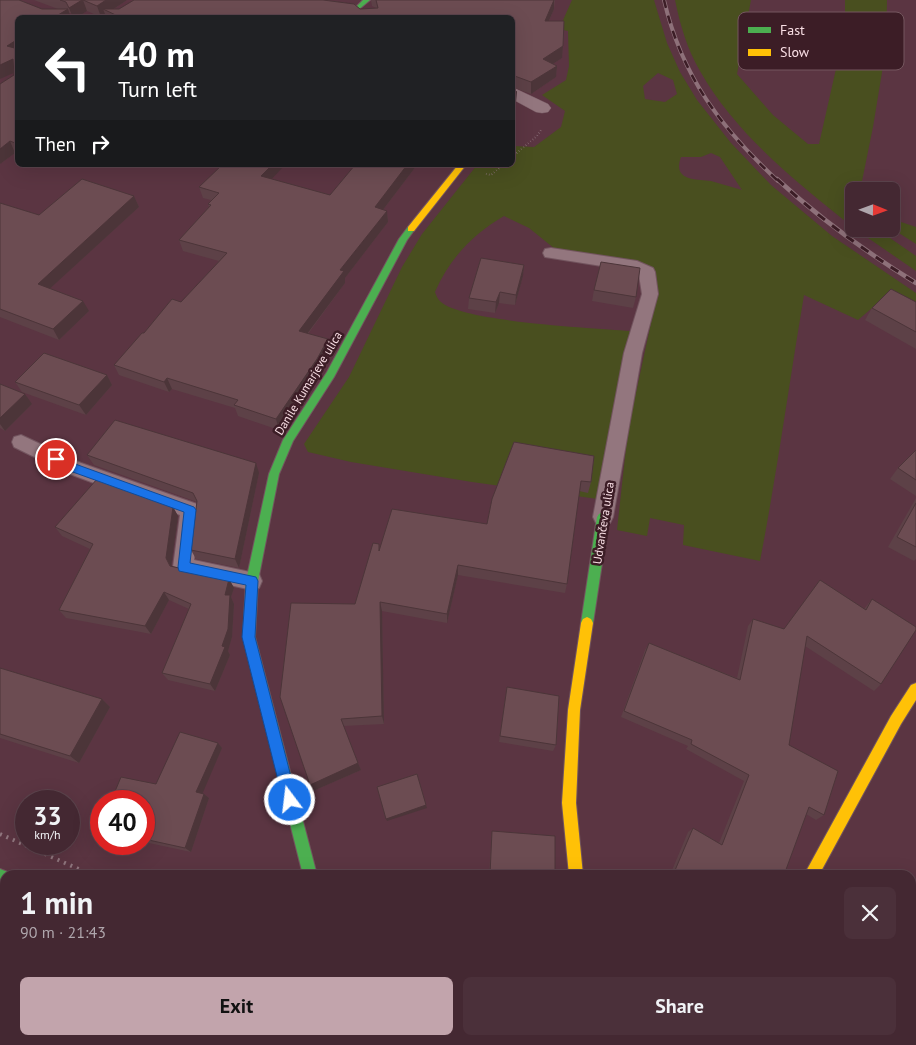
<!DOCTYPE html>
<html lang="en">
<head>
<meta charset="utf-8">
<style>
  :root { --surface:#442832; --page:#4b303a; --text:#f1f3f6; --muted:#afa6ac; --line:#5c444d; --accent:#c2a4ac }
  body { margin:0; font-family:"PT Sans",sans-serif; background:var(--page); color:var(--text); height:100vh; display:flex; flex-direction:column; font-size:19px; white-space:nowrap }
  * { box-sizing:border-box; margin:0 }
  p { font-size:16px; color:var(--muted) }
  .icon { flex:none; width:28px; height:28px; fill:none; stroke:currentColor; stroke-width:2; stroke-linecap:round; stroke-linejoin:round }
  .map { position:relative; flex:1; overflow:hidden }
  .sheet { position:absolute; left:0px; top:870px; width:916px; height:175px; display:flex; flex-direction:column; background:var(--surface); border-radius:15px 15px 0 0; box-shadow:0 5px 20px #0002,0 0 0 1px var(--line) }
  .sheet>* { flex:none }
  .top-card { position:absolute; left:15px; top:15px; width:500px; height:152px; border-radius:8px; box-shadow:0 5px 20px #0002,0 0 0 1px var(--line); background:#202124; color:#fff; overflow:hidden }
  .needle { width:32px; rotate:91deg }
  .tools { position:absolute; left:845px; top:182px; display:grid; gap:10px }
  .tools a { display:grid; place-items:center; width:55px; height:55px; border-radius:8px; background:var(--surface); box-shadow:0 5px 20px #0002,0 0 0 1px var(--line); font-size:25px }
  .speed { position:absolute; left:15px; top:790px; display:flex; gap:10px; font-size:25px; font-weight:700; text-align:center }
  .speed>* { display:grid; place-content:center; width:65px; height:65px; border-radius:50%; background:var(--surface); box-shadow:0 5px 20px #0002,0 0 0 1px var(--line); line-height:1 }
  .speed small { font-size:12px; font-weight:400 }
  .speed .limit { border:8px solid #d22; background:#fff; color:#111 }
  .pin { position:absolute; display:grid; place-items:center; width:42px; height:42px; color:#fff; margin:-21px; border:2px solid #fff; border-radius:50%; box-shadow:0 1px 5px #0007 }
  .me { position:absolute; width:55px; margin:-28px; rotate:345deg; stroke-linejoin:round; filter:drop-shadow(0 0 4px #0008) }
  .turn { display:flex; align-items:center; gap:18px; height:105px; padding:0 20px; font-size:22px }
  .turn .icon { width:65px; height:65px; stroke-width:2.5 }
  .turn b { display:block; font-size:35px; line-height:42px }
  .then { display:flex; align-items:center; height:48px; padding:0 20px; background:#0003; gap:10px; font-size:19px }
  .round { display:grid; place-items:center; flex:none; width:52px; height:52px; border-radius:8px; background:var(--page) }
  .overview { display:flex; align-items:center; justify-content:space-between; height:85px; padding:0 20px }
  h1 { font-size:30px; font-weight:800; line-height:38px }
  .button { display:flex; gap:10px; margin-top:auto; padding:10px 20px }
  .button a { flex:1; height:58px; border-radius:8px; background:var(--accent); color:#111; font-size:20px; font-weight:800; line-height:58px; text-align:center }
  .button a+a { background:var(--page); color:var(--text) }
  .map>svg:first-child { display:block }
</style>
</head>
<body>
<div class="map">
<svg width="916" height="1045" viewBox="0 0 916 1045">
  <rect width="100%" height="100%" fill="#5b3542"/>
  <g fill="#494f1f" fill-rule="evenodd">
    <path d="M572,0H654L667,43L680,72L697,100L731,143L771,185L832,236L916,293V314L885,297L858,320L804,295C789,384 777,473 760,561L683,545L684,525L650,518L647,536L617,530L628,430L657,295V279L653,271L641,262L555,249L529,228L504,216C473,234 449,259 435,292C436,295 438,300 441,302C463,322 594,328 630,331L624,353L598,499L472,482L351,462L308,452L304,444L349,377L402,267L422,234L477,165H512L513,146L534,147L561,127L565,111L542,95L566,80L569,66L568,31L559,29ZM658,73L673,80L677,94L665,102L645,99L643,86ZM711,153L720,157L742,190C732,187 721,184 711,181C696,179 672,181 681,157H701Z"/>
    <path d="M675,0H751L737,74L773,115L808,144H819L845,29V0H887L886,48L873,127L860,191H854V228C797,182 737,136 700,71C687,49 680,24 675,0Z"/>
    <polygon points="898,221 916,227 916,244 891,228"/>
    <polygon points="855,229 877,229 916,256 916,271"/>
  </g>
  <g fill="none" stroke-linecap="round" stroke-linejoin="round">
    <g stroke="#72545e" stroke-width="2">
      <g id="lane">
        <polygon points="551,248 637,261 653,268 655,272 658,294 642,353 613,517 610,523 603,525 596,523 593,517 624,353 642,294 639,275 633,271 545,257 543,253 545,249"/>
        <polygon points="21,435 81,463 197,504 200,510 194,560 259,574 262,581 259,588 252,590 176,573 173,567 180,515 67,473 14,447 12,442 14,437"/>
        <polygon points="911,1028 916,1031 916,1045 893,1045 891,1040 911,1040"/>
      </g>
    </g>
    <g stroke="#72545e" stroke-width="1">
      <g id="street">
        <polygon points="512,87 548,104 551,108 548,112 542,113 536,112 512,99"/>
        <polygon points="5,988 5,1033 0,1035 0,990"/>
        <polygon points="602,1040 642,1040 644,1045 604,1045"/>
        <polygon points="690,1040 731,1040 728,1045 688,1045"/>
      </g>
    </g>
    <g stroke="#72545e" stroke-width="2">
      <g id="fast">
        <polygon points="286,0 306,0 357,6 363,0 370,0 358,10 289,2"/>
        <polygon points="411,226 415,229 407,240 334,377 293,441 279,474 258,581 255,637 317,875 303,875 243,637 246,581 269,474 283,440 327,372 399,239 408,227"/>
        <polygon points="603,512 607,514 609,517 593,623 591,627 587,629 583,627 581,623 597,517 599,514"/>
        <polygon points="0,869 10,873 11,875 5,875 5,885 0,883"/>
        <polygon points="356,1040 381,1040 383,1045 358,1045"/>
      </g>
    </g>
    <g stroke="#72545e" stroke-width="2">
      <g id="slow">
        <polygon points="458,165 466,165 414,231 408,231 408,227"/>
        <polygon points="587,617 591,619 593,623 580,710 576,803 583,875 569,875 562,803 568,710 581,623 583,619"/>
        <polygon points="916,683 916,700 901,724 819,875 804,875 891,716 911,685"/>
      </g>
    </g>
    <g stroke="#91777f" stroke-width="2" stroke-dasharray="0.5 2.5" stroke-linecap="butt">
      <polyline points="512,157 537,136 541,130"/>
      <polyline points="486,174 491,175 503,165"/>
    </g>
    <g stroke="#91777f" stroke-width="4" stroke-dasharray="2 5" stroke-linecap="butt">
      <polyline points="0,834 92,875"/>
      <polyline points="0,919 5,921"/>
      <polyline points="258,1040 269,1045"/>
      <polyline points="473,1040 489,1045"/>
    </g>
    <use href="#lane" fill="#93767e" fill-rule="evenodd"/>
    <use href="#street" fill="#93767e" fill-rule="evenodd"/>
    <use href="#fast" fill="#4caf50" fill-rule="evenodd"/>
    <use href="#slow" fill="#ffc107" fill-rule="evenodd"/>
    <g stroke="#8e717a" stroke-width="4">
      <path id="rail-far1" d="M664,0C682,77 721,128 778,181"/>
    </g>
    <g stroke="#8e717a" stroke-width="4.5">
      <path id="rail" d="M777,179C820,219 866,252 916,283"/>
    </g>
    <use href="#rail-far1" stroke="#3c1d26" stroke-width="2.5" stroke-dasharray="8" stroke-linecap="butt"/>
    <use href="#rail" stroke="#3c1d26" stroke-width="3" stroke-dasharray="9" stroke-linecap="butt"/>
  </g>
  <g fill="#5d4147">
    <polygon points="0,0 19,0 42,9 58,9 34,0 127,0 114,9 119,9 134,0 323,0 354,4 360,9 376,8 372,6 371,0 555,0 554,9 549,21 564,21 563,46 562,58 553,64 557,66 556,77 531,94 512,87 512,18 106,18 105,14 101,17 87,11 76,18 73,18 71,13 69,13 71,18 18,18 18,154 15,153 0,164 0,84 14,75 14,72 0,79"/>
    <polygon points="355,165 417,165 383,210 387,211 388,222 345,278 345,283 308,334 328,339 330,350 320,369 279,430 238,416 235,408 172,389 169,392 119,375 114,365 144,333 181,302 219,261 183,251 179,240 209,207 208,204 211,200 203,198 199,187 272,179 330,195"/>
    <polygon points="134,196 139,207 50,288 89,311 59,340 0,317 0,203 39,215"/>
    <polygon points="524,265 523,276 515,305 499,303 495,313 468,309 469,298"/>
    <polygon points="594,290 636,297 633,308 592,301"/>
    <polygon points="916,302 916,349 865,320 872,308"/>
    <polygon points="107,375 112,385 86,415 22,392 15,382"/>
    <polygon points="0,384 32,404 5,431 0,428"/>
    <polygon points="514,442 591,482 588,493 579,491 567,584 565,593 458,575 447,623 382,611 384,724 343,726 361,770 313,791 379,544 380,548 487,524"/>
    <polygon points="916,450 916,496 890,479 898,468"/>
    <polygon points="87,455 259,473 239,568 196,559 191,550 197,502 94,465"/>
    <polygon points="916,498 916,559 914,561 888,547"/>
    <polygon points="173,507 178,516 171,566 229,579 234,588 231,597 234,604 232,637 228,651 230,655 215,691 168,680 162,673 189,609 169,600 151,634 66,618 59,610 90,549 62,536 55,527"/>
    <polygon points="872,599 881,684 874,691 805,646 789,745 824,815 816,820 806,814 784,875 670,875 688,832 693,828 719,843 744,781 686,749 688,746 621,717 645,650 649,643 737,678 748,626 753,619 784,629 864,609"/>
    <polygon points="0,668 102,699 110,707 79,763 0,738"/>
    <polygon points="507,687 556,745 553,751 499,742"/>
    <polygon points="218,743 222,748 202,793 204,794 209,798 191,852 144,842 144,801 156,784"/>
    <polygon points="492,831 555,875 489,875"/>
  </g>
  <g fill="#4c3539">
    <polygon points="82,0 83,0 87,11 76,18 73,18 69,8"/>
    <polygon points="106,0 127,0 109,12 103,9 105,14 101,17 97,6"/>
    <polygon points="554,0 554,9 544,32 545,21"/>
    <polygon points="68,9 71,18 53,18"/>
    <polygon points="18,39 18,54 7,46"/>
    <polygon points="563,46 562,58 542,71 543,59"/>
    <polygon points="13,59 18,71 0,79 0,65"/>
    <polygon points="557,66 556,77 531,94 531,82"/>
    <polygon points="517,92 516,103 512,106 512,95"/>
    <polygon points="10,141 15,153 0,164 0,149"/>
    <polygon points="272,165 285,165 264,187 261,176"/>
    <polygon points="407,165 417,165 376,219 375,207"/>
    <polygon points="134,196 139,207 44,294 38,284"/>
    <polygon points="387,211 388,222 345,278 345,283 301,342 299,331 340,270"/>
    <polygon points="524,265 523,276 515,305 516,295"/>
    <polygon points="500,292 499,303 495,313 496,302"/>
    <polygon points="83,301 89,311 59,340 53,329"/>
    <polygon points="328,339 330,350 320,369 279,430 276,419"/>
    <polygon points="107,375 112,385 86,415 79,405"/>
    <polygon points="167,378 172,389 169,392 164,382"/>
    <polygon points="25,394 32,404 5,431 0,424 0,418"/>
    <polygon points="256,463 259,473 239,568 235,559"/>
    <polygon points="173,507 178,516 171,567 176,575 166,558"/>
    <polygon points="458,565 458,575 447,623 447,614"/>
    <polygon points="229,579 234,588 231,597 234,604 232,637 228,651 230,655 215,691 210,684 222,646 225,595"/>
    <polygon points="164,592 169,600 151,634 145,626"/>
    <polygon points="380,602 382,611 384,724 382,716"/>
    <polygon points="102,699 110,707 79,763 70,756"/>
    <polygon points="218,743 222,748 201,797 196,792"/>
    <polygon points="358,763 361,770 313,791 310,785"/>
    <polygon points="204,794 209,798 191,852 185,848"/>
    <polygon points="426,805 427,808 387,821 386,819"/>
    <polygon points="190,1040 200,1040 210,1045 201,1045"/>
    <polygon points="241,1040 249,1040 258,1045 251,1045"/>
  </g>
  <g fill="#6c4c52" stroke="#4c3539">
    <polygon points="0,0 19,0 42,9 68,9 53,18 18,18 18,39 7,46 18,49 18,141 15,143 10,141 0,149 0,84 14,75 13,59 0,65"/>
    <polygon points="60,0 82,0 69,8 66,2"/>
    <polygon points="83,0 106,0 97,6"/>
    <polygon points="134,0 323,0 354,4 360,9 378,8 376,0 554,0 545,21 564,21 563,46 543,59 557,66 531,82 512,75 512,18 122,18 103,9 119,9"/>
    <polygon points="512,89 517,92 512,95"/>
    <polygon points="222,165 272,165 261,176 330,195 355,165 407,165 375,207 387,211 340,270 344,271 299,331 328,339 317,359 276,419 234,405 238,400 167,378 164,382 114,365 142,333 144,333 172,299 181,302 227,253 179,240 211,205 208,204 219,193 199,187"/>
    <polygon points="82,179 134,196 38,284 83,301 53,329 0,309 0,203 39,215"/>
    <polygon points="481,258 524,265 516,295 500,292 496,302 469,298"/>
    <polygon points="601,262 640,268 636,297 594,290"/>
    <polygon points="891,289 916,302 916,332 872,308"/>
    <polygon points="44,353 107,375 79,405 15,382"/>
    <polygon points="0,384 25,394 0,418"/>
    <polygon points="115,420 256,463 235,559 191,550 197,501 193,493 87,455"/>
    <polygon points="514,442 594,456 591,482 581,481 567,584 458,565 447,614 380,602 382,716 341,719 358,763 310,785 280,697 291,603 355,604 373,543 379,544 379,551 392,509 487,524 492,499"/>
    <polygon points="916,450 916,480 898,468"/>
    <polygon points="97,479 173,507 166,558 170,566 229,579 225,595 230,595 228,629 222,646 225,647 210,684 162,673 191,604 164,592 145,626 59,610 93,544 55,527"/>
    <polygon points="916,503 916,547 897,537"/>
    <polygon points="820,580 866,610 872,599 916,627 916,630 881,684 807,636 789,745 838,771 824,815 809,807 784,875 673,875 693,828 722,845 749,775 691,744 692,740 624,711 649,643 740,680 753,619 784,629"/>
    <polygon points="0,668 102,699 70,756 0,734"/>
    <polygon points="507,687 559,696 556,745 500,736"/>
    <polygon points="180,732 218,743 196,792 204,794 185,848 144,839 144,801 111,801 121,777 156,784"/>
    <polygon points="417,774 426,805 386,819 377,787"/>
    <polygon points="492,831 555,836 555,875 490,875"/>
    <polygon points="20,1040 190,1040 201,1045 17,1045"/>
    <polygon points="240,1040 241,1040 251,1045 237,1045"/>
  </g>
  <polygon fill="#1a73e8" stroke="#114b97" points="56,455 78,465 194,507 196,510 190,563 256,577 258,581 255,637 297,800 295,805 290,807 285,805 283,800 242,637 246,585 179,571 178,567 184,512 70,471 53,462 51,459 53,456"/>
  <g text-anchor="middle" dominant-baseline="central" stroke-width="5" stroke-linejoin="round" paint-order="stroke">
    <g font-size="12" fill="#f9dfe5" stroke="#3c1d26">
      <text transform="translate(308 383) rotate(-59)">Danile Kumarjeve ulica</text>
      <text transform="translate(603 523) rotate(-81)">Udvančeva ulica</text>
    </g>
  </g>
  <rect x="738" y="12" width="166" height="58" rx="8" fill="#3c1d26" stroke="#75575f" stroke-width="1"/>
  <rect x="748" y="27" width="23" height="6" fill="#4caf50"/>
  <rect x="748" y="49" width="23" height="7" fill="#ffc107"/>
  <g font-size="14" fill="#f9dfe5">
    <text x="780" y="35">Fast</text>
    <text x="780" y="57">Slow</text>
  </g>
</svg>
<div class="tools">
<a><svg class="needle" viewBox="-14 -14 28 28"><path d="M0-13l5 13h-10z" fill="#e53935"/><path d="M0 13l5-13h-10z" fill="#afa6ac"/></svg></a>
</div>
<div class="speed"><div>33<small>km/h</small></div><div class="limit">40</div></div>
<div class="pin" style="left:56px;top:459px;background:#d93025"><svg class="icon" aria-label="arrive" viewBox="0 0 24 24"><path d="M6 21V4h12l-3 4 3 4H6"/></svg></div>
<svg class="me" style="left:290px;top:800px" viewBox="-20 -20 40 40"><circle r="17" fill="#1a73e8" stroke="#fff" stroke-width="3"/><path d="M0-11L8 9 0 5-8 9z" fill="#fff"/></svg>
<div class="top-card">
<div class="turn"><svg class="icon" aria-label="left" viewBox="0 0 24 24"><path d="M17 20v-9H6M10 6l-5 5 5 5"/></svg><div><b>40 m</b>Turn left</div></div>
<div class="then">Then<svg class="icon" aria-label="right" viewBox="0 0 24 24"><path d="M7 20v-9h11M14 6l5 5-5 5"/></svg></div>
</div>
<section class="sheet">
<div class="overview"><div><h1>1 min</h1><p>90 m · 21:43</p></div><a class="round"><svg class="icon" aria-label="close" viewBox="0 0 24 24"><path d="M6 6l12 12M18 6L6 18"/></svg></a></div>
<div class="button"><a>Exit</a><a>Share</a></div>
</section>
</div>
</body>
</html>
